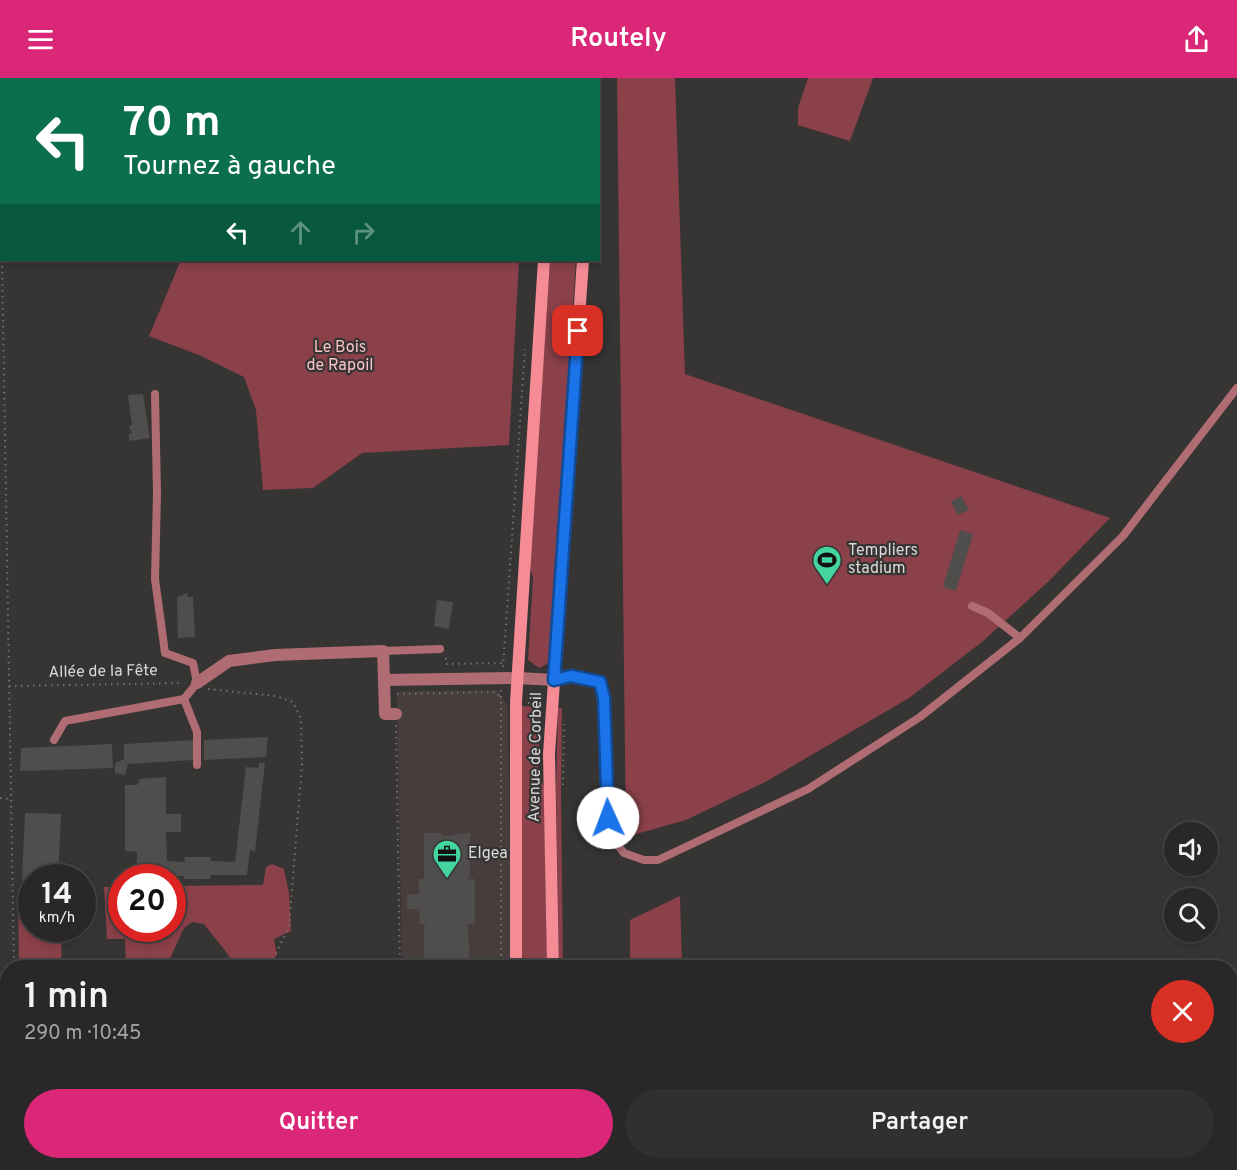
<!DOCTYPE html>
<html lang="fr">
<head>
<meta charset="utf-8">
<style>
  :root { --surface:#292727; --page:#312f2f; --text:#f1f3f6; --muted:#a5a5a7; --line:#454444; --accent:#db2777 }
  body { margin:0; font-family:Overpass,sans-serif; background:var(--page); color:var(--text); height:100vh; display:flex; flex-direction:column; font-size:22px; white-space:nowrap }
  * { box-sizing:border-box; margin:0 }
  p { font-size:20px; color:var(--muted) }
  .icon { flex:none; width:33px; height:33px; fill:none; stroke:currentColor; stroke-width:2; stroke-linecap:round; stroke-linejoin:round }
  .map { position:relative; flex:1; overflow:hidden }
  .side { position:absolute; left:0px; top:882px; width:1238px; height:210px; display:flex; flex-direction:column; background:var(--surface); border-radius:24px 24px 0 0; box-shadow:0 3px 9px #0003,0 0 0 2px var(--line) }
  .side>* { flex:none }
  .banner { position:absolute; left:0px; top:0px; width:600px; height:183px; box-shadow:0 3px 9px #0003,0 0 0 2px var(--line); background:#0b6e4f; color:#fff; overflow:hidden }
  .tools { position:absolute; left:1164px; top:744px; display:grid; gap:12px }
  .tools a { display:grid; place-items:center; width:54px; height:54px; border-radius:50%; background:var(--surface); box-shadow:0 3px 9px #0003,0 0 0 2px var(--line); font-size:30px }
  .speed { position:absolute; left:18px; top:786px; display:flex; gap:12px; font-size:30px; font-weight:700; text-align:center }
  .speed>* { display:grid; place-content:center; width:78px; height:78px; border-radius:50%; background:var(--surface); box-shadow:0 3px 9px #0003,0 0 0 2px var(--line); line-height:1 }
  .speed small { font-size:15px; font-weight:400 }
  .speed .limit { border:9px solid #d22; background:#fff; color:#111 }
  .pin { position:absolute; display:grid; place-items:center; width:51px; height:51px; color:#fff; margin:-26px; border-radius:12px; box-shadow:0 3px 9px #0006 }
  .me { position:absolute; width:66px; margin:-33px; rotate:358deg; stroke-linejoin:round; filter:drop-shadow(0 0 4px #0008) }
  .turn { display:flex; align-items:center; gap:21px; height:126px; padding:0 24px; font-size:27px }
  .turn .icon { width:78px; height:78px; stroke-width:2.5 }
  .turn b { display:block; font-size:42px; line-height:51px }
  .lanes { display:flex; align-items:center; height:57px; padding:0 24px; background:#0003; justify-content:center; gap:30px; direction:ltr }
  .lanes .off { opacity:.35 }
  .round { display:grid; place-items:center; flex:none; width:63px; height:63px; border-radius:32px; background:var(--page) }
  .head { display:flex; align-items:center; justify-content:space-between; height:102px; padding:0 24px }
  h1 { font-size:36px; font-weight:600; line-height:45px }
  .action { display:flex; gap:12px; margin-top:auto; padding:12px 24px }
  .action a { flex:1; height:69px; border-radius:36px; background:var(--accent); color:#fff; font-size:24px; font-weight:600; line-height:69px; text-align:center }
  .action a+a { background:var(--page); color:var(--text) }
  header { display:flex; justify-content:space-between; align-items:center; height:78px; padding:0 24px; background:var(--accent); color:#fff; font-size:27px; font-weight:600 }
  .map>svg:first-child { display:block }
</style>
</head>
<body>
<header><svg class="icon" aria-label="menu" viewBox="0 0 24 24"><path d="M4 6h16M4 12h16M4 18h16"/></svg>Routely<svg class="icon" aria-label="share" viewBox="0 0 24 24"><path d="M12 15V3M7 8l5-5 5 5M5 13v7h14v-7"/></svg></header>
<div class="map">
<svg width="1237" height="1092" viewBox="0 0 1237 1092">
  <rect width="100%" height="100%" fill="#373434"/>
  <g fill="#473d3d">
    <polygon points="497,612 508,628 511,889 402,889 397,613"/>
    <polygon points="513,1084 513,1092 18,1092 18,1085"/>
  </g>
  <g fill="#8b414a">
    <polygon points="617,0 675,0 685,296 1110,440 1050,502 982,564 909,620 767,703 686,742 626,759"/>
    <polygon points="808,0 873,0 850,63 798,47 798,30"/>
    <polygon points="181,182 519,182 509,367 362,375 313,410 263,412 256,332 244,299 199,277 149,258"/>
    <polygon points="550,182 576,182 550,579 549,585 539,590 528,582 533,500 529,487"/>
    <polygon points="519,628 541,629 538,690 544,710 547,889 520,889"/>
    <polygon points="558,630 562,630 561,714 563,890 559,889 556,711"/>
    <path d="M272,786L284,791L289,815L291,853L274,861L277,877L268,885H233C225,870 214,860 204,846L192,844L184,850L166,889H126L125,861H107L104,809H121L122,850H172L173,808L263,807L266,789Z"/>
    <polygon points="18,811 31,811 32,850 62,851 61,889 19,889"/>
    <polygon points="680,818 682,889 630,889 630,842"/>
    <rect x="633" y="1085" width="53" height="7"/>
  </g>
  <g fill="#504d4d">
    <polygon points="143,316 150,360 129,363 129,356 132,355 129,348 132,347 128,317"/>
    <polygon points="961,418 969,432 958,437 951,424"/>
    <polygon points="960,452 973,456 956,513 943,509"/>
    <polygon points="188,515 187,519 193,519 195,559 178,560 177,519"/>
    <polygon points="437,522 453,524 449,551 434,548"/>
    <polygon points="268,659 266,679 204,682 204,662"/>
    <polygon points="194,662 193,682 128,686 125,697 115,695 115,685 124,681 124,666"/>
    <polygon points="112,666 113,690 20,693 21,670"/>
    <polygon points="259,685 265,685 255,773 250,772 247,797 211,797 210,801 183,801 184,798 137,800 137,774 125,773 125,707 137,707 140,701 166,699 166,736 181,736 181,754 166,754 167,783 185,784 184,779 211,779 211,783 235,784 246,689 259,690"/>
    <polygon points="25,735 61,736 58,800 22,802"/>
    <polygon points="424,755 442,755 442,758 470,755 470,799 467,801 475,801 475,846 468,846 470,890 424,890 424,848 427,846 420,846 419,831 407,831 407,816 419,816 419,801 426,801 424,799"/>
    <polygon points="141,1089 141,1092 90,1092 90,1090"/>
  </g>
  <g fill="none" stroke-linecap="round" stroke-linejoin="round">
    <g stroke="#747272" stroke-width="2" stroke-dasharray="1.5 4.5" stroke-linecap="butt">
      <polyline points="538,2 538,0"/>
      <polyline points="0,57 2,150"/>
      <polyline points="2,182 14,890"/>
      <polyline points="446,580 446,586 503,585"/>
      <polyline points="503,589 525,271"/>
      <polyline points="9,608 183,605"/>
      <polyline points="208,611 276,618 293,624 301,640 302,686 289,849 273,881"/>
      <polyline points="501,612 501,890"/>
      <polyline points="397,616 495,614 500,618"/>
      <polyline points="528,625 540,625"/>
      <polyline points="396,647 400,890"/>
      <polyline points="563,707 564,646"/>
      <polyline points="0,720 11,721"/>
      <polyline points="0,943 8,944"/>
      <polyline points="0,980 8,980"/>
      <polyline points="18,1084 18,1092"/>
      <polyline points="403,1084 403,1092"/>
      <polyline points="504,1084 505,1092"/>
    </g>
    <g stroke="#af6d73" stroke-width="8">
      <polyline points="1020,560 1123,458 1237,310"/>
      <polyline points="383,573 440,571"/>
      <polyline points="554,602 571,598 600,604 604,620 608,740 612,760 624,775 644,782 658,782 808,711 920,639 1020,560 988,535 972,528"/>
      <polyline points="184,621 197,654 197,687"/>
      <polyline points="54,662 65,643 184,621 197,605 193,585 165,575 155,501 157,416 155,316"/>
      <polyline points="191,1090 364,1089"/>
      <polyline points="418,1092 486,1091"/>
    </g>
    <g stroke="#af6d73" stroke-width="12">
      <polyline points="384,602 385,636 396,636"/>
      <polyline points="197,605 229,583 275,577 383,573 384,602 518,600 554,602"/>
    </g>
    <g stroke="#f48b95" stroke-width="12">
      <polyline points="552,2 552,0"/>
      <polyline points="591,2 591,0"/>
      <polyline points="516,890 516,624 544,182"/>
      <polyline points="553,890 549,676 583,182"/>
      <polyline points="519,1084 519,1092"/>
      <polyline points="557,1084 557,1092"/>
    </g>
  </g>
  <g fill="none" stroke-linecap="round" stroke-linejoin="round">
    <g stroke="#114b97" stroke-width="15">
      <polyline id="route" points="578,253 554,602 571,598 600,604 604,620 608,740"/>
    </g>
    <use href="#route" stroke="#1a73e8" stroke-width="10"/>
  </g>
  <defs>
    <g id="stadium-pin" transform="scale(1.5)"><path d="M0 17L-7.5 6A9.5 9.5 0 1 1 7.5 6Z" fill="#44d49f" stroke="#373434"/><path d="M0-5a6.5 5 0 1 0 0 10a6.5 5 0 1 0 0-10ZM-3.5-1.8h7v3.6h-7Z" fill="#111"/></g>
    <g id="office-pin" transform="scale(1.5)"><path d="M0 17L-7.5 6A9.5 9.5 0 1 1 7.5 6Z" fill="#44d49f" stroke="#373434"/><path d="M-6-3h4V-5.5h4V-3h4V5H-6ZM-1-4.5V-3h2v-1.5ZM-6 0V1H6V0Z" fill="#111"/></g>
  </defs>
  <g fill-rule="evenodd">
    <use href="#stadium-pin" x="827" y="482"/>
    <use href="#office-pin" x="447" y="776"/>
  </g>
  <g text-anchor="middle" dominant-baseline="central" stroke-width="4.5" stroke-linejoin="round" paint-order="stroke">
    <g font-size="16" fill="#f9c2c5" stroke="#373434">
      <text x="340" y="270">Le Bois<tspan x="340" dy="18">de Rapoil</tspan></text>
    </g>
    <g font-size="16" fill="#dbd9d9" stroke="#373434" text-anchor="start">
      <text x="848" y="473">Templiers<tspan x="848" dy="18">stadium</tspan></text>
      <text x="468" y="776">Elgea</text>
    </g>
    <g font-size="16" fill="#dbd9d9" stroke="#373434">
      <text transform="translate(103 594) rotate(-1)">Allée de la Fête</text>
      <text transform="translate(536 679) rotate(-89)">Avenue de Corbeil</text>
    </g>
  </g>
</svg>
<div class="tools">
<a><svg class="icon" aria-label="sound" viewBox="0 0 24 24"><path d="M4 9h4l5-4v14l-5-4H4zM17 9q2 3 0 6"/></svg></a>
<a><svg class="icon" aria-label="search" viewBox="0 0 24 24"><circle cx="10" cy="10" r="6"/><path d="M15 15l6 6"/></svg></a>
</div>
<div class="speed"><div>14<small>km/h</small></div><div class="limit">20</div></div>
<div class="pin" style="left:578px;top:253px;background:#d93025"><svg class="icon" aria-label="arrive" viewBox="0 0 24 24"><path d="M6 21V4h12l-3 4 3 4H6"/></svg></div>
<svg class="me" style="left:608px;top:740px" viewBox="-20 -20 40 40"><circle r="19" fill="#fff"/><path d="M0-13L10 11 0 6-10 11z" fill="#1a73e8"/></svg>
<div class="banner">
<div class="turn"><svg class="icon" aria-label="left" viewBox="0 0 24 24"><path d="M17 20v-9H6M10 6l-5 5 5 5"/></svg><div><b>70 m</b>Tournez à gauche</div></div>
<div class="lanes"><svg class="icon" aria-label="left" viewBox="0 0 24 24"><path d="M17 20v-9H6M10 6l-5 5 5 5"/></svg><svg class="icon off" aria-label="ahead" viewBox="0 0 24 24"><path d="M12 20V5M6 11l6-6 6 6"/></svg><svg class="icon off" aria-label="right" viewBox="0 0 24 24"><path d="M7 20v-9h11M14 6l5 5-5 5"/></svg></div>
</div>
<section class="side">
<div class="head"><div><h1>1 min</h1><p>290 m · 10:45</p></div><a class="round" style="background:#d93025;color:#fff"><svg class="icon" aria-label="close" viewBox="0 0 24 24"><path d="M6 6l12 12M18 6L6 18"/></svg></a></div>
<div class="action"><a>Quitter</a><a>Partager</a></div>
</section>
</div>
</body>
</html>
